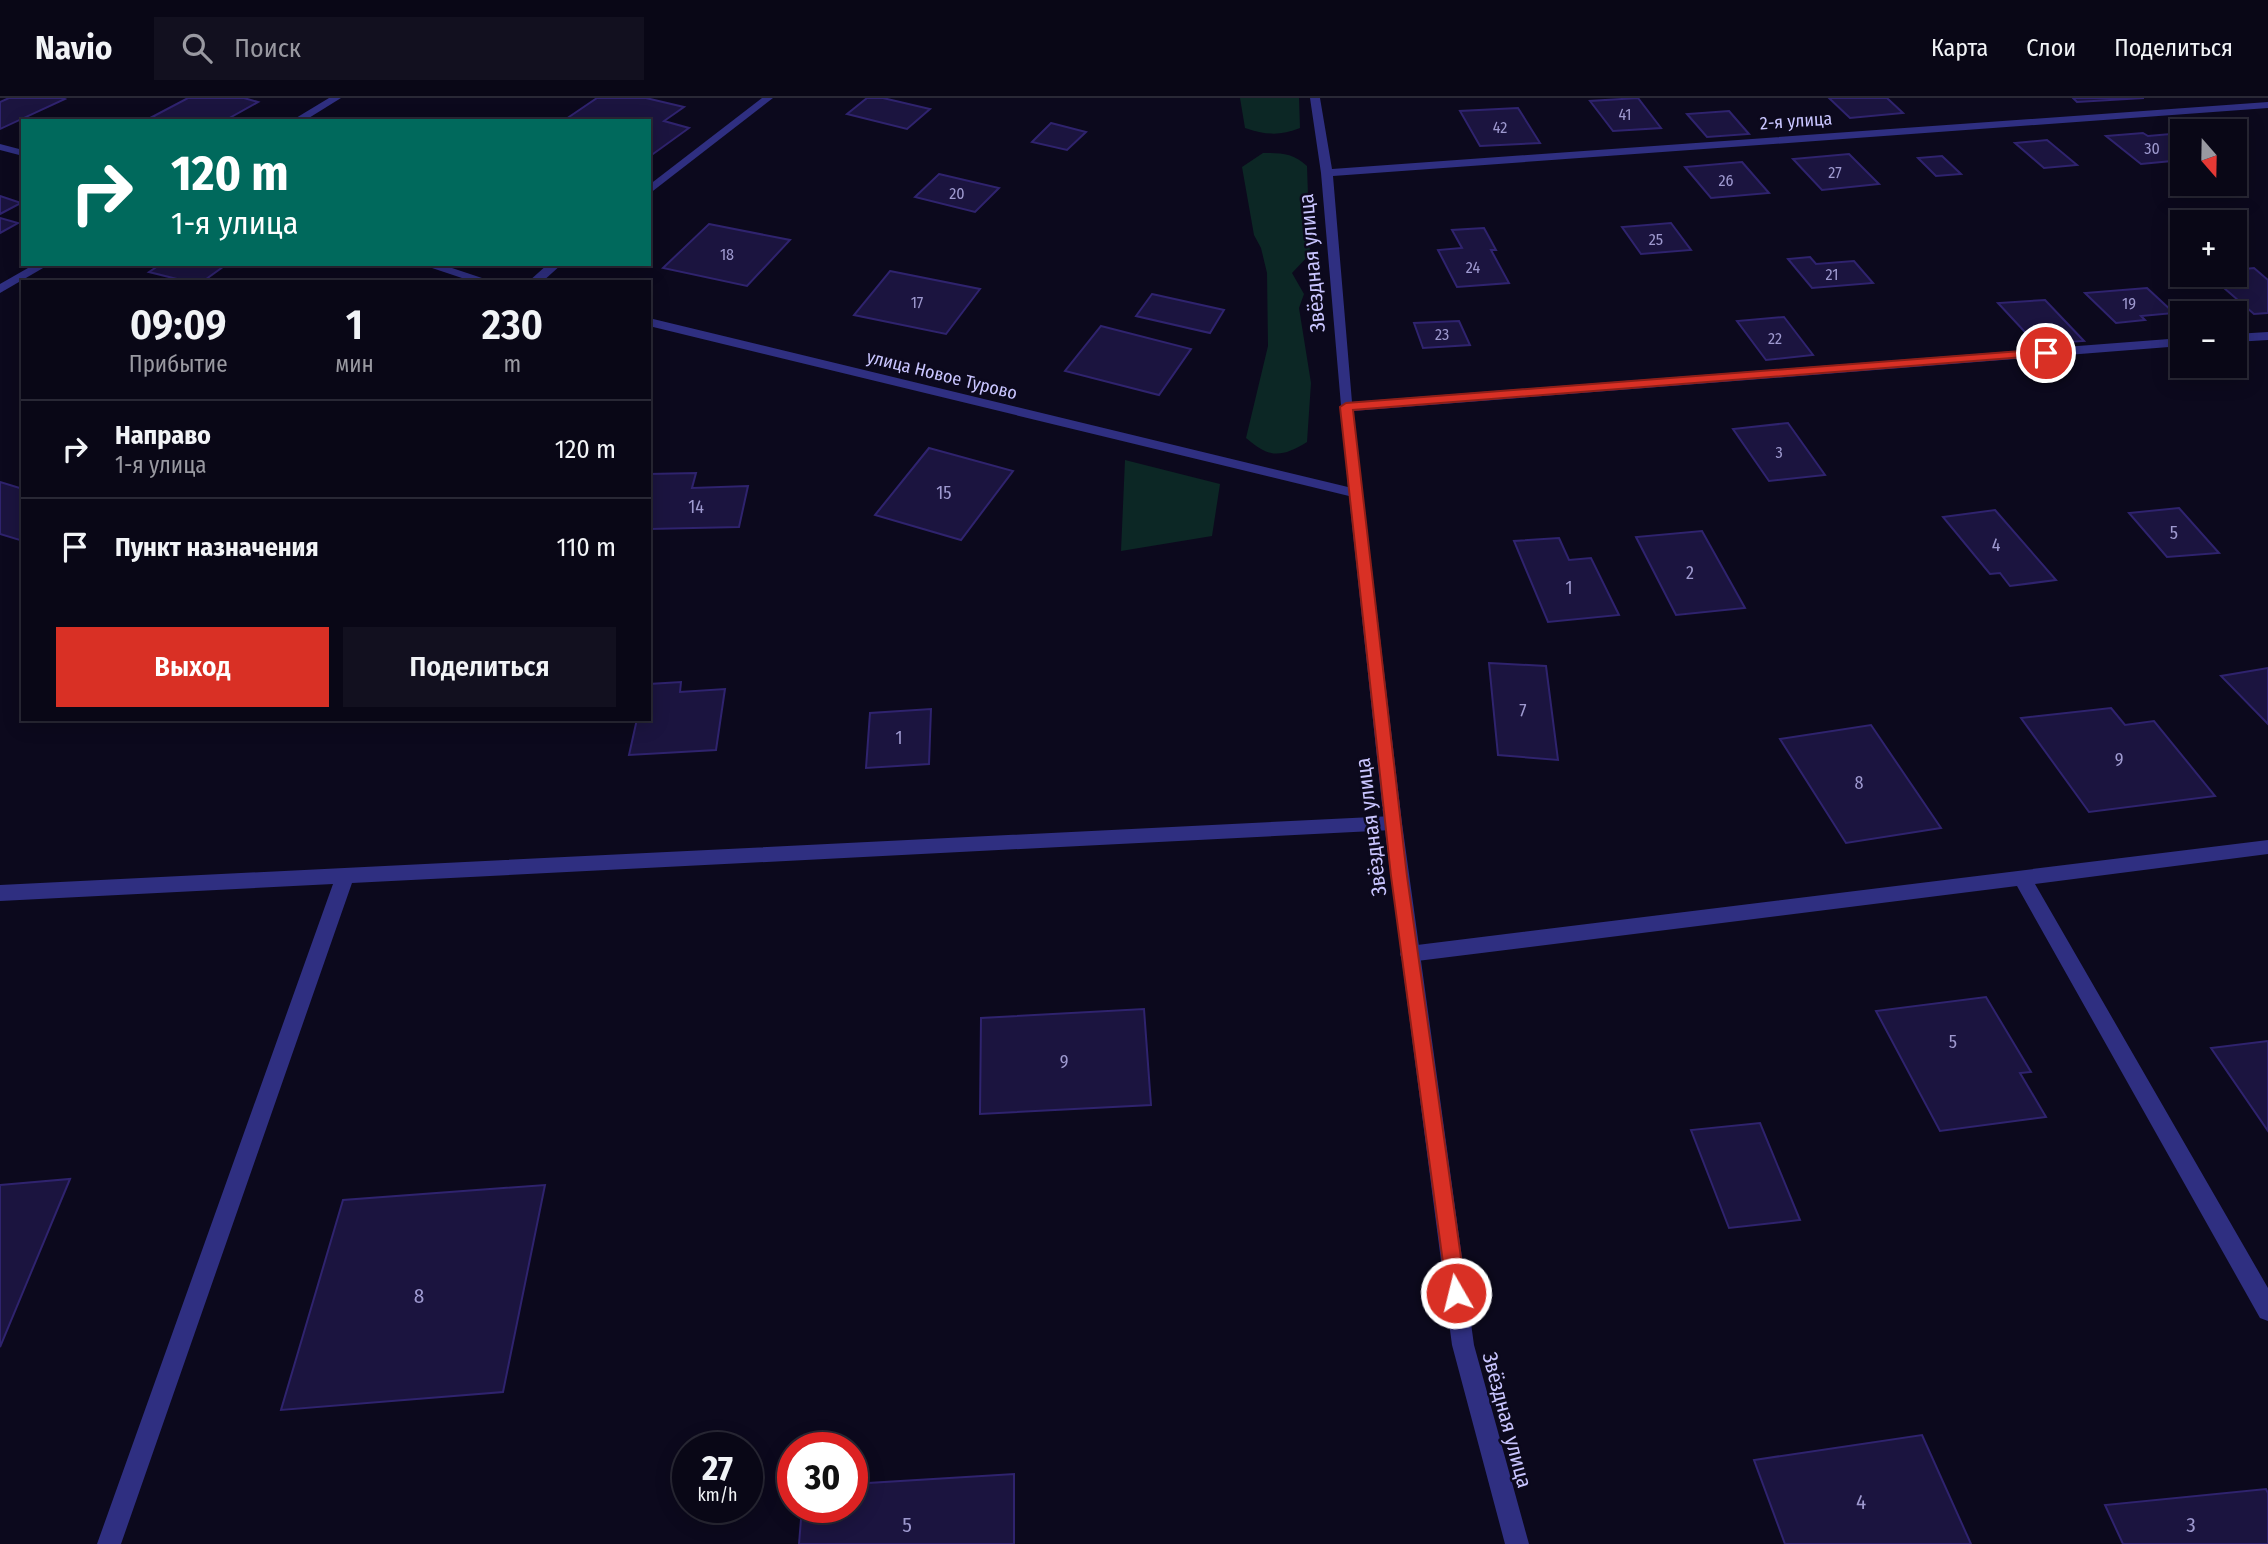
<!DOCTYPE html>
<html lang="ru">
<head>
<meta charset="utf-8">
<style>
  :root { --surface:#090716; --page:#12101f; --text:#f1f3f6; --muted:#9999a1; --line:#292835; --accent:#d93025 }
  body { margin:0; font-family:"Fira Sans Condensed",sans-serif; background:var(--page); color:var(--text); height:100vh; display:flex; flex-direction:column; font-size:26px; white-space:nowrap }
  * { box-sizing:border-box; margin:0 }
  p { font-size:23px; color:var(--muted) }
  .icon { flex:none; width:38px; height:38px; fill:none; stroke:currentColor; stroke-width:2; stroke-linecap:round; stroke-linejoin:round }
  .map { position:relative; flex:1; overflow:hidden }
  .side { position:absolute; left:21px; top:182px; width:630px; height:441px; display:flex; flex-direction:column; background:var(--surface); border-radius:0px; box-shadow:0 4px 18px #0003,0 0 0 2px var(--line) }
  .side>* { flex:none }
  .top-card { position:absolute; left:21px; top:21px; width:630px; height:147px; border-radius:0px; box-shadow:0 4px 18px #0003,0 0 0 2px var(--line); background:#00695c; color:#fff; overflow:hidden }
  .needle { width:46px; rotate:160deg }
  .tools { position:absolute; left:2170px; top:21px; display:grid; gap:14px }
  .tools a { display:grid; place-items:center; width:77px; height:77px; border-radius:0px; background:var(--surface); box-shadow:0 4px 18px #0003,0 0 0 2px var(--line); font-size:35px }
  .speed { position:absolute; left:672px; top:1334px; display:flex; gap:14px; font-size:35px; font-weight:700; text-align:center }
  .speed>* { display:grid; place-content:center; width:91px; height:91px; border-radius:50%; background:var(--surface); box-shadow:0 4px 18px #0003,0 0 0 2px var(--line); line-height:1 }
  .speed small { font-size:18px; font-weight:400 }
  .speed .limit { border:10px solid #d22; background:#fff; color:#111 }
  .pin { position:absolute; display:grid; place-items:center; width:60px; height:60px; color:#fff; margin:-30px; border:4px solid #fff; border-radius:50%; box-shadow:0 2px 7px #0007 }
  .me { position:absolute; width:77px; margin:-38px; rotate:352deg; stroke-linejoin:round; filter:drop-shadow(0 0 5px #0008) }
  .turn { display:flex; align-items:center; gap:24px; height:147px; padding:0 35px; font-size:32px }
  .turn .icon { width:91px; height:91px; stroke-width:2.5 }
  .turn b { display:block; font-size:49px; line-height:60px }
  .eta { display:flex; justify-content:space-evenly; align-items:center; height:119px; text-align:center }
  .eta b { font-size:42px; font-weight:600; line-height:49px }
  .primary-button { display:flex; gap:14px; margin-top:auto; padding:14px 35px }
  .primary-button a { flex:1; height:80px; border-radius:0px; background:var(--accent); color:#fff; font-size:28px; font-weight:600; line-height:80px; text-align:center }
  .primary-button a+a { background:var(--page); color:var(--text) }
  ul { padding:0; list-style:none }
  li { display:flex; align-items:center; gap:21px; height:98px; padding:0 35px; border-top:2px solid var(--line) }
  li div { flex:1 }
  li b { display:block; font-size:26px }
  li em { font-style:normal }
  header { display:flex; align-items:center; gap:42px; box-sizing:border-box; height:98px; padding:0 35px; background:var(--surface); border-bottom:2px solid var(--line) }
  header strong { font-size:33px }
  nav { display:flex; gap:38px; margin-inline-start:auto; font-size:24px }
  .search { width:490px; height:63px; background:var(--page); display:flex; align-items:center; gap:18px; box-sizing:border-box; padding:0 24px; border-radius:0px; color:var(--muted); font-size:26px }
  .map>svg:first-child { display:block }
</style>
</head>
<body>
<header>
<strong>Navio</strong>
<div class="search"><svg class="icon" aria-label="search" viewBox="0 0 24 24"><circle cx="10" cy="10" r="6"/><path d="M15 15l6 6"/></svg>Поиск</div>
<nav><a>Карта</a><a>Слои</a><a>Поделиться</a></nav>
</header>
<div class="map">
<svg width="2268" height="1446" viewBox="0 0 2268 1446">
  <rect width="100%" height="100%" fill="#0c091d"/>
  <g fill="#0c2725">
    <path d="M1240,0H1299L1300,30C1280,38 1265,37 1245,30Z"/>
    <path d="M1263,55C1281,55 1293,55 1307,68L1310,156L1292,175L1304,196L1299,210L1311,285L1307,344C1281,360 1269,360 1246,340L1268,248L1267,175L1261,150L1254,137L1242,69Z"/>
    <polygon points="1125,362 1220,386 1212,438 1121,453"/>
  </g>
  <g fill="#1b143f" stroke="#2f236e" stroke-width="2">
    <polygon points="9,0 63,0 65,1 0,31 0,4"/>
    <polygon points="188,0 244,0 258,4 224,23 167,23 152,19"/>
    <polygon points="597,0 646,0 684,9 664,23 689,30 653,56 649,55 649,23 566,21"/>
    <polygon points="867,0 883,0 930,11 907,31 847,16"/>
    <polygon points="1638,0 1661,30 1613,33 1590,3"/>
    <polygon points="1829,0 1887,0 1903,15 1850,20"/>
    <polygon points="2073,0 2144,0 2077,4"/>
    <polygon points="1518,10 1540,45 1480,48 1460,13"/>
    <polygon points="1729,13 1749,36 1707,39 1687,16"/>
    <polygon points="1051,25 1086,34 1067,52 1032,44"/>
    <polygon points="2143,35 2148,38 2182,35 2182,62 2141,66 2106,38"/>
    <polygon points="2047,42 2077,67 2044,70 2015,45"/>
    <polygon points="1849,56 1879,86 1822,92 1793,61"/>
    <polygon points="1942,58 1961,76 1936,78 1918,60"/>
    <polygon points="1742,64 1769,95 1711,100 1685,69"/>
    <polygon points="939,76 999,90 975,114 915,99"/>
    <polygon points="0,98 21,105 0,116"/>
    <polygon points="0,120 18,125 0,135"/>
    <polygon points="1671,125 1691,152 1641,156 1622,129"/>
    <polygon points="709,126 790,142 747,188 663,170"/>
    <polygon points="1484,130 1496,152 1491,152 1509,185 1457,189 1438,152 1462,150 1452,132"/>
    <polygon points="1810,159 1816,166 1854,163 1873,185 1812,190 1788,161"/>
    <polygon points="161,166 227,166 202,184 189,184 149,174"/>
    <polygon points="2254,170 2268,182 2268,215 2254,216 2209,177 2235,177 2235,172"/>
    <polygon points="890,173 980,191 946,236 854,217"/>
    <polygon points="2147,190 2174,215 2141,218 2145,222 2116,225 2085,195"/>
    <polygon points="1152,196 1224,212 1210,235 1136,218"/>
    <polygon points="2045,202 2084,243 2036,246 1998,205"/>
    <polygon points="1784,219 1813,257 1766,262 1737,223"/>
    <polygon points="1459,223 1470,247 1423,250 1414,225"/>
    <polygon points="1101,228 1191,251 1159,297 1065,273"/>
    <polygon points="1788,325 1825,377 1769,383 1733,331"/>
    <polygon points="929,350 1013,373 961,442 875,417"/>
    <polygon points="696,375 692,390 748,388 739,429 649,431 649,376"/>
    <polygon points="0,384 23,391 23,443 0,436"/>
    <polygon points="2179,410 2219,455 2167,459 2129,415"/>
    <polygon points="1995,412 2056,482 2010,488 2000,475 1990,476 1943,419"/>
    <polygon points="1702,433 1745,510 1676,517 1636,439"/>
    <polygon points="1559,440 1569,462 1591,460 1619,517 1548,524 1514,443"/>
    <polygon points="1489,565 1546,568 1558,662 1498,657"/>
    <polygon points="2268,570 2268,626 2221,578"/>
    <polygon points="681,584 680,594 725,591 716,652 629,657 637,621 649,621 649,586"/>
    <polygon points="2111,610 2125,627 2154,623 2215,698 2089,714 2021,620"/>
    <polygon points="931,611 929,666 866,670 870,615"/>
    <polygon points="1871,627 1941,730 1846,745 1780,641"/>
    <polygon points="1986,899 2031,974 2020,975 2046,1019 1940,1033 1876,913"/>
    <polygon points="1144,911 1151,1007 980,1016 981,920"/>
    <polygon points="2268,943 2268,1033 2211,950"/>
    <polygon points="1760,1025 1800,1122 1729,1130 1691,1032"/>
    <polygon points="70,1081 0,1249 0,1087"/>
    <polygon points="545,1087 503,1294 281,1312 343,1102"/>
    <polygon points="1922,1337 1971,1446 1785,1446 1754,1362"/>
    <polygon points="1014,1376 1014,1446 799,1446 802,1409 852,1409 852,1386"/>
    <polygon points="2266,1391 2268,1395 2268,1446 2123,1446 2105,1407"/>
  </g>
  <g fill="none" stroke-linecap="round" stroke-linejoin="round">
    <g fill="#2f2f81" fill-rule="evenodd">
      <polygon points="329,0 341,0 304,23 291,23"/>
      <polygon points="762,0 773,0 649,96 649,87"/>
      <polygon points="35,166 50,166 0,195 0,186"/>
      <polygon points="548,166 562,166 542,184 528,184"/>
      <polygon points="1393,718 1399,720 1402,725 1399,730 1393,732 352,785 121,1446 97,1446 333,786 0,803 0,787"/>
      <polygon points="2268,742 2268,756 2035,786 2268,1190 2268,1223 2260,1220 2017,788 1409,864 1402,862 1400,856 1402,850 1409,848"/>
    </g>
    <g fill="#2f2f81" fill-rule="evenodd">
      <polygon points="1310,0 1320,0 1332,71 2268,4 2268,10 1333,78 1352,304 2182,240 2182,248 1353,313 1402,725 1474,1247 1529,1446 1505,1446 1452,1247 1384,725 1349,398 649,228 649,220 1348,389 1321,75"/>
      <polygon points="0,46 23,52 23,58 0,52"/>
      <polygon points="420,166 440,166 494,184 474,184"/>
      <polygon points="2268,234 2268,242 2235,244 2235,236"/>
    </g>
  </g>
  <polygon fill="#d93025" stroke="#8d1f18" stroke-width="2" points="2046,251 2052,255 2050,257 1353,312 1407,778 1466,1195 1463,1202 1456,1205 1448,1202 1391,778 1340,309 1346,305"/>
  <g text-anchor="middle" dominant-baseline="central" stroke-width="5" stroke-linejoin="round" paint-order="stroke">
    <g font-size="16" fill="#9e99cf">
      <text x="1625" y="16">41</text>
      <text x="1500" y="29">42</text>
      <text x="2152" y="50">30</text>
      <text x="1835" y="74">27</text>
      <text x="1726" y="82">26</text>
      <text x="957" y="95">20</text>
      <text x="1656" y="141">25</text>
      <text x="727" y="156">18</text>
      <text x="1473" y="169">24</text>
      <text x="1832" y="176">21</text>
      <text x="917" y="204">17</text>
      <text x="2129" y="205">19</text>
      <text x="1442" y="236">23</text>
      <text x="1775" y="240">22</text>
      <text x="1779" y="354">3</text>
    </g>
    <g font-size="18" fill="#c9c5ff" stroke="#0c091d">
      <text transform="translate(1796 23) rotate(-4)">2-я улица</text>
      <text transform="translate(942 277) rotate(14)">улица Новое Турово</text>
    </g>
    <g font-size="18" fill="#9e99cf">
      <text x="944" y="395">15</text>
      <text x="696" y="409">14</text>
      <text x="2174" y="435">5</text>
      <text x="1996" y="447">4</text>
      <text x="1690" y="475">2</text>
      <text x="1569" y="490">1</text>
      <text x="1523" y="613">7</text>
      <text x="899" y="640">1</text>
      <text x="2119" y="662">9</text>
      <text x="1859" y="685">8</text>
      <text x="1953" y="944">5</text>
      <text x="1064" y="964">9</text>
    </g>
    <g font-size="21" fill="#c9c5ff" stroke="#0c091d">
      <text transform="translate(1312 165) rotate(-95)">Звёздная улица</text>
      <text transform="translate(1371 729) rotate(-97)">Звёздная улица</text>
      <text transform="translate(1507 1322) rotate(75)">Звёздная улица</text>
    </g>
    <g font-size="21" fill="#9e99cf">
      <text x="419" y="1198">8</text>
      <text x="1861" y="1404">4</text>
      <text x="907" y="1427">5</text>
      <text x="2191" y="1427">3</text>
    </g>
  </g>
</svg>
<div class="tools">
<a><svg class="needle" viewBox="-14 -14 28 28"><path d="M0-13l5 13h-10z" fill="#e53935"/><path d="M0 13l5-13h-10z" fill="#9999a1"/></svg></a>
<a>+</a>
<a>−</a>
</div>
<div class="speed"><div>27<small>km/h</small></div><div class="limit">30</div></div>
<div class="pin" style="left:2046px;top:255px;background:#d93025"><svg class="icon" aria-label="arrive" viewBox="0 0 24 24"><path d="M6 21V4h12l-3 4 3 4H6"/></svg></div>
<svg class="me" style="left:1456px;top:1195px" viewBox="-20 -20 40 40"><circle r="17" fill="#d93025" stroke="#fff" stroke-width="3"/><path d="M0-11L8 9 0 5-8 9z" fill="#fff"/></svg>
<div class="top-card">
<div class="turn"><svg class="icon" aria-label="right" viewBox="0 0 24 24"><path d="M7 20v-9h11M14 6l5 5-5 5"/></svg><div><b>120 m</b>1-я улица</div></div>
</div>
<section class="side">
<div class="eta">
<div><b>09:09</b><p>Прибытие</p></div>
<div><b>1</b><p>мин</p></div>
<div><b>230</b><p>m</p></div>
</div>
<ul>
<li><svg class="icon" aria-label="right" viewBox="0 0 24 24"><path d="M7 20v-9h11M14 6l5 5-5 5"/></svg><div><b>Направо</b><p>1-я улица</p></div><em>120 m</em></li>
<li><svg class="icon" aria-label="arrive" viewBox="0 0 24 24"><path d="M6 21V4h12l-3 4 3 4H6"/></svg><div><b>Пункт назначения</b></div><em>110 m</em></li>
</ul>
<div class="primary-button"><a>Выход</a><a>Поделиться</a></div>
</section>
</div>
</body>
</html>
